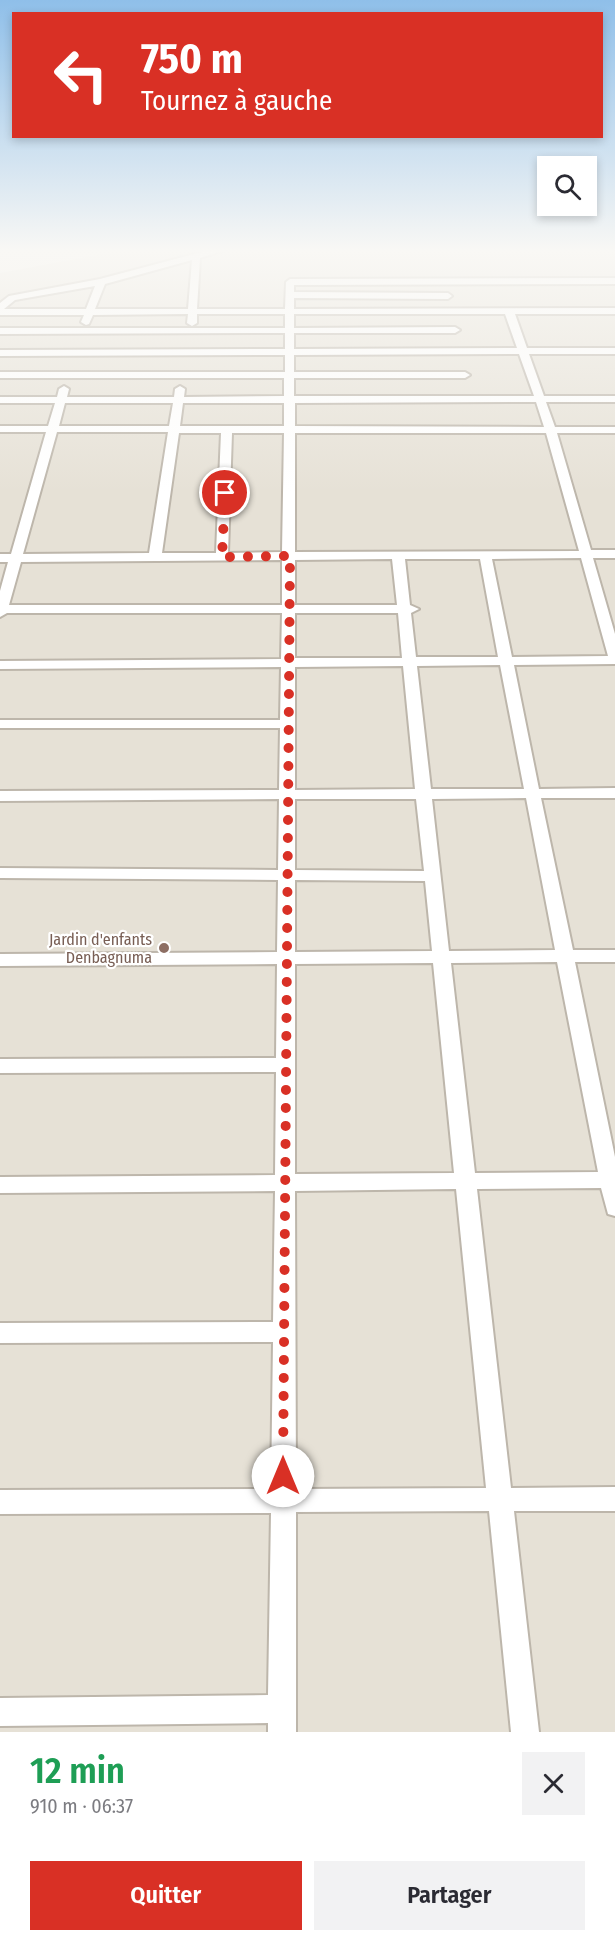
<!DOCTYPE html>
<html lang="fr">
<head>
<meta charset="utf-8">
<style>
  :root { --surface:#fff; --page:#f2f2f3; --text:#2b2b33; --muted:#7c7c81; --accent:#d93025 }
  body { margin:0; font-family:"Fira Sans Condensed",sans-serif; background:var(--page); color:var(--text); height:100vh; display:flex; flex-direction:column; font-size:22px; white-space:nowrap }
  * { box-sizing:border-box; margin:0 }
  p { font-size:20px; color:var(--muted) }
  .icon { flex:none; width:33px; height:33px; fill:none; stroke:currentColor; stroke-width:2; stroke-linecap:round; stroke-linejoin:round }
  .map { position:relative; height:1732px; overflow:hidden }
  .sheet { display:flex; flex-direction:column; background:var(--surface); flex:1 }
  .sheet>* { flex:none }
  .guide { position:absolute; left:12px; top:12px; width:591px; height:126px; border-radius:0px; box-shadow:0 3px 9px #0003; background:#d93025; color:#fff; overflow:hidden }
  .buttons { position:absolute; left:537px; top:156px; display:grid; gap:12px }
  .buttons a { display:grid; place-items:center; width:60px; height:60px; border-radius:0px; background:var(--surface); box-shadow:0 3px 9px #0003; font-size:30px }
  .pin { position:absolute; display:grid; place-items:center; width:51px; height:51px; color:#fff; margin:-26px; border:3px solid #fff; border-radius:50%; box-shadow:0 2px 6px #0007 }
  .me { position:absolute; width:66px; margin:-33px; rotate:0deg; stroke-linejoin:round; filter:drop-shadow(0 0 4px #0008) }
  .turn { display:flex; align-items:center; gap:21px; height:126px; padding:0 30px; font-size:27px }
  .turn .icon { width:78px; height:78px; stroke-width:2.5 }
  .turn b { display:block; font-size:42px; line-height:51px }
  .round { display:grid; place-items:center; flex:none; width:63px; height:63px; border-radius:0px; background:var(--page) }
  .head { display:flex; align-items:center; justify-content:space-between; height:102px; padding:0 30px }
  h1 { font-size:36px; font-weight:600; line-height:45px; color:#1e9e55 }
  .cta { display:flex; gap:12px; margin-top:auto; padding:12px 30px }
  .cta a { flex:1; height:69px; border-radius:0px; background:var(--accent); color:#fff; font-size:24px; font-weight:600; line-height:69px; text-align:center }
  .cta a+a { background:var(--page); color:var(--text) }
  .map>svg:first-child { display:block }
</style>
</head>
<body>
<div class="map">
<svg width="615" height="1732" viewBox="0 0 615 1732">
  <rect width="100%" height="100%" fill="#f2efe8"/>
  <polygon fill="#e6e1d6" points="130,249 615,249 615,1732 0,1732 0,273"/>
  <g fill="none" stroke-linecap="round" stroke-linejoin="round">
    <polyline stroke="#a9cfea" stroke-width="2" points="0,252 10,249"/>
    <g stroke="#bdb6ab" stroke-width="4">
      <path id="minor" d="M213,249H228L200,258L197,309H285L286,282L290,279L615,278V284L294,285V292L448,293L452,296L448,299L294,298V309L615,308V314H515L527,348H615V354H529L544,396H615V402H546L555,427H615V433H557L591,550H615V558H593L615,634V664L514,665L539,789L615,788V798H541L573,950H615V962H575L615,1157V1216L608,1214L601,1188L477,1189L511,1488L615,1487V1511H514L539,1732H511L489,1511L296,1512V1732H268V1723L0,1726V1698L268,1695L271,1513L0,1514V1490L271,1489L273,1342L0,1343V1323L273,1322L275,1191L0,1193V1177L275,1175L276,1072L0,1073V1059L276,1058L277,964L0,966V954L277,952L278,880L0,878V868L278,870L279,799L0,801V791L279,790L280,728H0V720H280L281,667L0,669V661L281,659L282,613H7L0,617V591L8,562H0V554H11L46,432H0V426H48L55,403H0V397H57L59,389L64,386L69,389L67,397H174L175,389L180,386L185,389L184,397L284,396V378H0V372H285V355L0,356V350L285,349V333L0,334V328H285V314H197V323L192,326L187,323L188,314L93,315L89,324L86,325L81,322L84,315H0V303L9,296L100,279ZM192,260L188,309H95L105,284ZM95,286L86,309H4L15,300ZM294,314H505L517,348L294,349V333H455L460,330L455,327L294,328ZM519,354L534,396H294V378H465L470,375L465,372H294V355ZM536,402L544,427L295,426V403ZM65,403H173L169,426H59ZM183,403H284V426H180ZM57,432H168L149,553L23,554ZM179,433H221L216,553H162ZM232,433H284L282,552L228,553ZM295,433H546L579,551L295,552ZM581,558L608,656L512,657L492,559ZM392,559L397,605H295V560ZM405,559H480L498,657H416L411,613L419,609L410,605ZM282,560V605H9L21,562ZM295,613H398L402,658H295ZM500,665L524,789H431L417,666ZM403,666L415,789L295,790V667ZM526,798L555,950L449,951L432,799ZM295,799H416L424,871L295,870ZM295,880L425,881L432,951L295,952ZM557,962L598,1172L475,1173L451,963ZM433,963L454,1173L295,1174V964ZM456,1189L486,1488L296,1489L295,1191Z"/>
    </g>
    <use href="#minor" fill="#fff" fill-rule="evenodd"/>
  </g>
  <linearGradient id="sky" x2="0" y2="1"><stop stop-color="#8fbfe9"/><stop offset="0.51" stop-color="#f9f8f5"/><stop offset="1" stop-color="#f9f8f5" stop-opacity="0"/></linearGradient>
  <rect width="615" height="492" fill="url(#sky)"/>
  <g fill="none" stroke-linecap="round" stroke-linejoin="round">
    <polyline stroke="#d93025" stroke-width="10" stroke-dasharray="0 18" points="225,493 222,557 290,556 283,1476"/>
  </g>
  <circle fill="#8d6e63" stroke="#fff" stroke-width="2" cx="164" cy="948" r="6"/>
  <g text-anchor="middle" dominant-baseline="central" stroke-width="4.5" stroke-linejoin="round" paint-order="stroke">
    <g font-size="16" fill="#785e54" stroke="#fff" text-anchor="end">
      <text x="152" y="939">Jardin d'enfants<tspan x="152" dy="18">Denbagnuma</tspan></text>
    </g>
  </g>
</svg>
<div class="buttons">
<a><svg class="icon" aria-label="search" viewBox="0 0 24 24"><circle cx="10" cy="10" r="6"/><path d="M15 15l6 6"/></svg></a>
</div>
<div class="pin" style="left:225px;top:493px;background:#d93025"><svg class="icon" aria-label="arrive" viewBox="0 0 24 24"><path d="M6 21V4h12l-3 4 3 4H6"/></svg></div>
<svg class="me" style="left:283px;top:1476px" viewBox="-20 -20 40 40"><circle r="19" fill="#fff"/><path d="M0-13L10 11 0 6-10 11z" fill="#d93025"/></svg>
<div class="guide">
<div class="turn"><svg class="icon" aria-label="left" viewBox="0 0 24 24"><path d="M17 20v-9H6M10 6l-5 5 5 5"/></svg><div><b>750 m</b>Tournez à gauche</div></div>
</div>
</div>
<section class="sheet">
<div class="head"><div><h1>12 min</h1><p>910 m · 06:37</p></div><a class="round"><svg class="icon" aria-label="close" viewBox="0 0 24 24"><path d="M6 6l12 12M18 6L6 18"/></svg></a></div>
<div class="cta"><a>Quitter</a><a>Partager</a></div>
</section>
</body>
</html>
